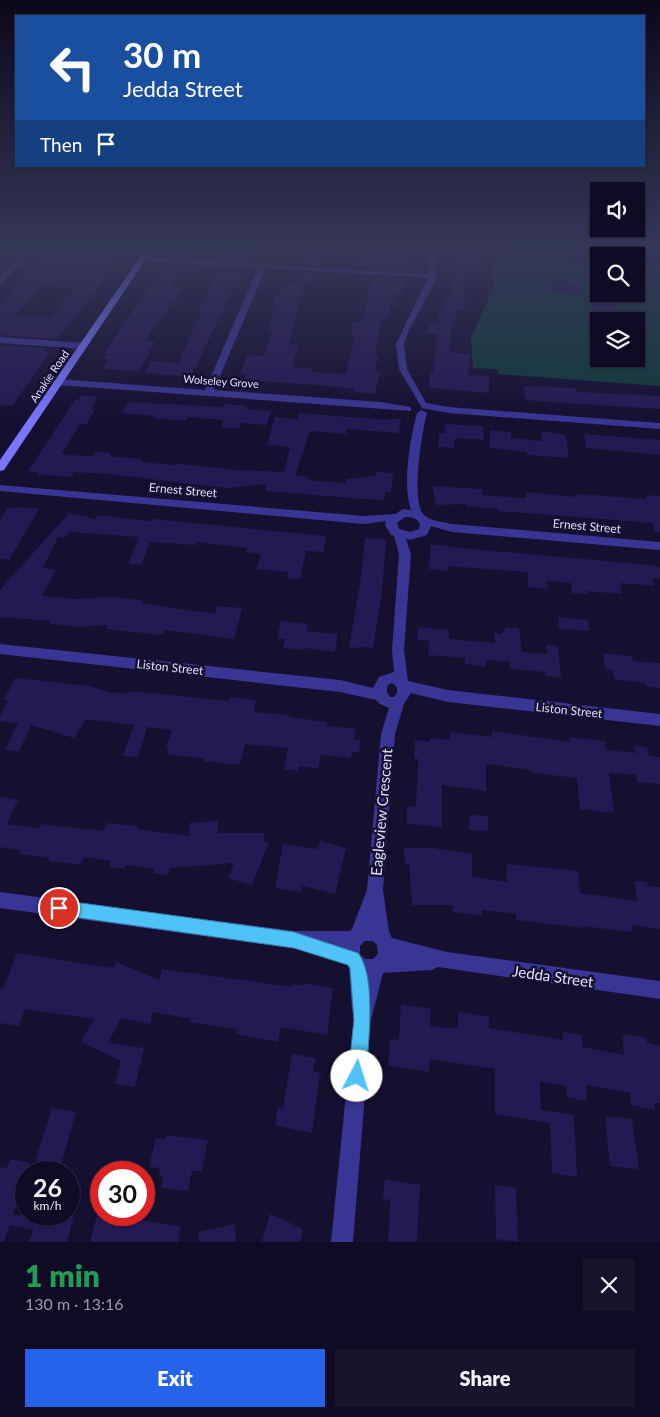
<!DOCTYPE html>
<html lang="en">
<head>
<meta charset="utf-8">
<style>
  :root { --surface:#100b24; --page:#19142c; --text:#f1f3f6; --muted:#9c9ba6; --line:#302b41; --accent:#2563eb }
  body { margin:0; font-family:Lato,sans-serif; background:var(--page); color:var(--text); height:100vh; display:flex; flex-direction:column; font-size:19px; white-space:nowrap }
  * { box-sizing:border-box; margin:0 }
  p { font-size:16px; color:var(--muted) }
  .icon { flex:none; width:28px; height:28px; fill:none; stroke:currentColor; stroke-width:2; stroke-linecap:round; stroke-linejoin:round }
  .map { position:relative; height:1242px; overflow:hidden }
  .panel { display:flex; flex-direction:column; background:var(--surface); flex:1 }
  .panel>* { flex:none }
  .guide { position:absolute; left:15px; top:15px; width:630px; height:152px; border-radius:0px; box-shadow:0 1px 4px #0004,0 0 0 1px var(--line); background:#1a4fa0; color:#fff; overflow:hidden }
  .controls { position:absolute; left:590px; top:182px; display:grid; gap:10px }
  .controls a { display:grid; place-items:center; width:55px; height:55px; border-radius:0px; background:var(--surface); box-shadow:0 1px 4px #0004,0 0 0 1px var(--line); font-size:25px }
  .speed { position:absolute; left:15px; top:1161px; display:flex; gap:10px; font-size:25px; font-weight:700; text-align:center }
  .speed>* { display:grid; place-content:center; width:65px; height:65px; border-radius:50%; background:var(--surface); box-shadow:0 1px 4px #0004,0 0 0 1px var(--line); line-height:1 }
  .speed small { font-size:12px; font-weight:400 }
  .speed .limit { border:8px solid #d22; background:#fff; color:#111 }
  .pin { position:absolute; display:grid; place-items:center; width:42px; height:42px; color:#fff; margin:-21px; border:2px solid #fff; border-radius:50%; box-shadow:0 1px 5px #0007 }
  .me { position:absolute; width:55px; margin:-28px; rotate:5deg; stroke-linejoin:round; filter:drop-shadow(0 0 4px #0008) }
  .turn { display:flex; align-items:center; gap:18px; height:105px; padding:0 25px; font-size:22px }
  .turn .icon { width:65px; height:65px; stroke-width:2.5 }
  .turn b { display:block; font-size:35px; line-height:42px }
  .then { display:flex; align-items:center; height:48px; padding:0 25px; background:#0003; gap:10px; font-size:19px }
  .round { display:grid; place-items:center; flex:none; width:52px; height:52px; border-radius:0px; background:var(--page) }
  .headline { display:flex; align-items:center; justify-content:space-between; height:85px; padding:0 25px }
  h1 { font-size:30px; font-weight:800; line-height:38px; color:#1e9e55 }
  .primary-button { display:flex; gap:10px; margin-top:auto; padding:10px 25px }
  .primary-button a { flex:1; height:58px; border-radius:0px; background:var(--accent); color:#fff; font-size:20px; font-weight:800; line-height:58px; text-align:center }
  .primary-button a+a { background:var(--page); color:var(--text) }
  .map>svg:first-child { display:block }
</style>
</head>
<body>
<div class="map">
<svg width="660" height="1242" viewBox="0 0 660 1242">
  <rect width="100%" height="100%" fill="#150f30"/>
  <path fill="#113b39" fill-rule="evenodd" d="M492,256L599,262V294H636V264L660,265V386L499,374L497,369L473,368L471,338L493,288ZM599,321H636V359H599Z"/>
  <g fill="#251953" fill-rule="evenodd">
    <path d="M46,247H127L88,301L56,339L0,335V304L29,271H27L32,265H30ZM41,286L75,288L51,317L16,316Z"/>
    <polygon points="175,247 193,247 187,258 169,257"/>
    <polygon points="454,247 482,247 482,261 477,263 477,272 469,272 469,276 465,276 465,310 456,309 455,321 452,321 450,352 470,354 468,375 489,376 489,393 429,388 430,372 433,372 437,334 427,334 429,322 438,322 439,310 443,310 444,298 450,298"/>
    <polygon points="230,249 255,251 249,262 224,260"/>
    <polygon points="308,249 324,250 319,266 302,265"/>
    <polygon points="410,252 406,271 359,268 346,260 383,253 385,255"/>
    <polygon points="165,264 183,265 170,287 185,288 158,321 145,341 155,342 139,371 103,369 109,359 104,359 107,353 104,353"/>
    <polygon points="220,268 246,269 237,288 233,288 191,377 145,373 151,361 178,363 202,310 198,310"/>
    <polygon points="300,272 317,273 314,283 296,282"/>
    <polygon points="373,276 405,278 402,294 397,293 396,305 391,305 388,320 381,319 375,356 378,356 375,371 380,371 375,394 353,392 354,389 329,386 244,380 246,375 240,374 247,355 264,356 272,332 267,330 275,308 271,308 275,295 278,295 280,288 285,288 286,283 304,284 289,344 299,345 292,367 313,369 312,372 346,374 355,336 351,336 353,322 362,322 371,280 378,280"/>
    <polygon points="548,280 580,283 583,294 549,292"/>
    <polygon points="592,296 613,298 619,321 600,321 598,314 595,314"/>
    <polygon points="0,345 47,348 44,352 50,352 12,406 0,405"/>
    <polygon points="524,386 576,388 577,392 660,396 660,409 535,401 525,399"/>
    <polygon points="81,395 98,397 91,409 95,409 86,425 80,424 62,453 66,455 92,456 95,452 111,453 110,456 142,459 141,462 173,465 174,463 237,470 284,472 290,447 267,445 275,417 298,419 299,413 388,420 388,419 401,419 399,433 347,429 346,434 310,431 295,476 309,477 308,480 346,483 345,479 376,476 376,472 393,473 391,492 386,492 384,500 364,499 265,491 267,484 225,488 109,474 74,472 71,477 37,474 38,472 28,471 75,400 78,400"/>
    <polygon points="128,402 223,407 224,404 247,406 246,409 271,411 267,425 241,423 239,429 221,427 223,420 188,417 186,421 153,418 154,416 122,413"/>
    <polygon points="445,424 483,426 484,440 455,438 454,448 438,447 439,433 445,433"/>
    <polygon points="490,430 511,432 511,438 542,441 541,431 566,435 569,458 527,455 527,452 489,448"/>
    <polygon points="584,434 660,440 660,455 586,448"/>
    <polygon points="432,486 482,489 482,495 520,498 526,498 525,492 578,497 577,494 647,499 646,495 660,496 660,532 655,532 653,523 498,511 498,509 466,506 466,504 436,505"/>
    <polygon points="15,507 39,509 9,560 0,559 0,520 8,508"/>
    <polygon points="69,513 96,519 97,515 150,521 153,519 326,536 323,552 306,551 300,579 287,578 289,572 256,569 261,554 246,552 247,548 197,542 196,545 150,542 141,565 128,564 139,537 70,532 64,538 58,537 43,568 56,570 42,596 78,599 111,597 142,600 140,603 215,614 217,606 242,608 234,639 165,630 163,635 106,629 108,625 79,627 50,624 51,621 0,617 0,590"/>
    <polygon points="365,538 386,539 382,593 373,648 362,647 361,648 349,647 360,584"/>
    <polygon points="431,544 449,546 449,547 650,565 660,567 660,579 653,578 654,586 620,583 622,594 587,591 588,594 572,593 571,583 547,581 548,589 528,587 528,572 448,566 448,571 429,569"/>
    <polygon points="558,617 588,620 589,631 559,629"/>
    <polygon points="281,621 308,624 307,631 338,634 335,652 304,648 303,650 283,648 285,639 277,639"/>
    <polygon points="418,627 449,630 449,639 495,643 494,633 501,634 506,627 519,628 522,652 547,654 546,645 558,646 561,678 545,676 545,672 510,669 510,662 486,660 486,667 465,664 465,658 428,655 429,641 417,640"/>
    <polygon points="603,653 632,656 633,661 660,663 660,688 647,687 644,683 614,679 613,670 605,669"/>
    <polygon points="15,678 88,686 110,692 128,694 129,691 229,701 230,697 256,700 254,712 289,715 289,717 327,722 327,726 356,729 354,740 361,740 359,752 352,752 351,758 321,755 318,769 299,766 298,771 284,769 288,748 245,744 240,765 204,761 204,759 168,754 169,749 166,748 172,730 147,727 138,757 123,756 134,725 86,719 74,738 31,725 19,751 5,750 18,723 0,721 0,716 8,700 4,700"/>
    <polygon points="492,731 570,742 569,737 605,741 606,750 636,753 634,746 647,747 649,755 660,757 660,784 637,782 636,775 609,773 614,813 580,809 577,778 532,773 531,770 486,764 486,791 442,785 442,827 407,824 407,806 416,807 418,759 414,758 415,740 430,742 430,738 450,740 451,732 492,737"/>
    <polygon points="0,797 18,800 7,824 40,828 41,824 104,831 107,823 138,826 137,829 189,836 189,823 218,821 218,833 264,833 264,842 269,842 252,885 228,878 234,863 170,868 168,875 153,873 154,869 126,865 124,869 109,867 111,861 84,857 81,865 48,861 50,858 19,854 20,850 0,847"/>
    <polygon points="469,815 488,816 488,831 469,830"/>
    <polygon points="320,841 346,848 335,894 302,886 301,892 275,888 283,844 318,849"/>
    <polygon points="404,848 433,848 472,854 472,877 507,882 507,864 578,871 580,893 637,901 635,881 647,882 648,886 660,887 660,929 631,925 632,932 583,926 583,928 516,920 516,914 482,910 482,916 453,912 453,905 412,905 409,864 405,864"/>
    <polygon points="17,953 113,968 116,962 159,980 162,969 292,987 292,984 301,985 302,983 333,988 327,1035 281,1027 278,1042 236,1034 237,1029 190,1022 191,1019 153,1012 150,1024 121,1018 108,1043 144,1048 135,1087 115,1084 121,1061 81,1042 94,1019 25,1009 19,1026 0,1023 0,988 3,989"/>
    <polygon points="401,1004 431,1009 430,1026 458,1029 458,1012 489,1017 489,1028 563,1040 563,1032 582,1035 583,1047 624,1055 622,1034 647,1038 647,1043 660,1046 660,1103 654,1103 655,1110 631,1105 630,1093 586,1085 587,1101 567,1097 566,1086 540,1081 541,1110 574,1115 577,1177 552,1173 550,1123 495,1114 495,1069 429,1059 429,1072 388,1065 390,1039 399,1040"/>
    <polygon points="292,1054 316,1058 313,1071 320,1073 312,1133 275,1125 278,1107 283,1108"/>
    <polygon points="52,1108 76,1112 59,1172 32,1172"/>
    <polygon points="605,1116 632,1119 639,1169 610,1166"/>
    <polygon points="167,1135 208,1140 202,1171 192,1171 188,1191 161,1188 163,1177 159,1176 160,1168 149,1167 156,1138 166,1139"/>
    <polygon points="10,1159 30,1163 13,1215 74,1215 67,1242 29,1242 33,1230 10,1225 4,1242 0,1242 0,1167 7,1168"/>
    <polygon points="385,1179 420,1185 417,1242 388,1242 390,1200 383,1199"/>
    <polygon points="495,1185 516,1188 518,1242 496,1239"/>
    <polygon points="270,1214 303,1229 300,1242 262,1242"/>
    <polygon points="97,1215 132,1215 131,1218 181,1227 178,1242 90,1242"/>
    <polygon points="235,1224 236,1242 199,1242 198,1232"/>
  </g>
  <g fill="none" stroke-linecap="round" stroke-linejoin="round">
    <g fill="#393594" fill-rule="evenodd">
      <polygon points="22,247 29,247 18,267 0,284 0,277 12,264"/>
      <polygon points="430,247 438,247 435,282 409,330 404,344 407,369 426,403 449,407 660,423 660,429 449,413 422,408 399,369 396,344 428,278 266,268 214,390 381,402 411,407 411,411 58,385 53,382 58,379 205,390 258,268 143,261 139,259 140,257 428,274"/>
      <polygon points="0,337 83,343 87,346 83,349 0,343"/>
      <path d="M422,410L427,413C422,432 411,498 423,514C429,521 443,522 452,524L660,542V550L452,532L431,526L427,535L410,540L406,539L411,554L404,650L408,681L448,690L660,714V726L448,702L411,693L404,704L395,734L383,890L389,932L392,938L447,952L660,981V999L438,967L432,970L383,973L371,1020L353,1242H331L354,1015L352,1010L349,969L347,965L297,949L0,908V892L294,931H350L352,929L367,890L381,734L389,708L380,704L376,700L340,692L0,654V644L340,680L373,688L379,677L394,672L392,650L399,554L394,536L391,535L385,525L386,521L364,524L0,491V485L364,516L395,514L403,509L411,510C402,484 410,439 417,413ZM405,517C412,517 418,518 420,525L419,529L410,532L399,529L397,523ZM391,683L394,684L397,688V693L394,697H390L387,692V686ZM365,941H373L377,945L378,954L373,959H365L360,954V946Z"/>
    </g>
    <polygon fill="#7875ff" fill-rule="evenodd" points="147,247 154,247 4,470 0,471 0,460"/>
  </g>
  <linearGradient id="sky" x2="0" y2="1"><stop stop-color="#0c081a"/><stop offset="0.59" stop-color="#353759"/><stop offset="1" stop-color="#353759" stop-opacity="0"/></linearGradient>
  <rect width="660" height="421" fill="url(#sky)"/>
  <path fill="#4fc3f7" stroke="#337fa1" d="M59,900L294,932L358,953C377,976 368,1046 366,1076L363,1082L357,1084L351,1082L348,1076L354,1020L350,968L348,965L294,948L59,915L53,913L51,908L53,902Z"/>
  <g text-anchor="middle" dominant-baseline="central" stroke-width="5" stroke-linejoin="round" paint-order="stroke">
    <g font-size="11" fill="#e2deff" stroke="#150f30">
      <text transform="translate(49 376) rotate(-56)">Anakie Road</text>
      <text transform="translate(221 381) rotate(4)">Wolseley Grove</text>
    </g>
    <g font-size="12" fill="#e2deff" stroke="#150f30">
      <text transform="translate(183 490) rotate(5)">Ernest Street</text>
      <text transform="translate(587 526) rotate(5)">Ernest Street</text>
      <text transform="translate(170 667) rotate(6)">Liston Street</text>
      <text transform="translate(569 710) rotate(6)">Liston Street</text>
    </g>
    <g font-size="15" fill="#e2deff" stroke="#150f30">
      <text transform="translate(381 812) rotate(-85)">Eagleview Crescent</text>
      <text transform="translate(553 976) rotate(8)">Jedda Street</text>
    </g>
  </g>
</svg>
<div class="controls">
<a><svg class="icon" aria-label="sound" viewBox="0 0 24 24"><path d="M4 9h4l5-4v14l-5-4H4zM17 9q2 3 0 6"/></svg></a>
<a><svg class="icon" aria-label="search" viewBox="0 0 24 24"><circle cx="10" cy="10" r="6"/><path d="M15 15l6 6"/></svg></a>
<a><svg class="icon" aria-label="layers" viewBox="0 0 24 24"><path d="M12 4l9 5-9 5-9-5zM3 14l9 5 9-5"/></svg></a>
</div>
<div class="speed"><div>26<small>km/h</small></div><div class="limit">30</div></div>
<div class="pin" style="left:59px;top:908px;background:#d93025"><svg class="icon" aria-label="arrive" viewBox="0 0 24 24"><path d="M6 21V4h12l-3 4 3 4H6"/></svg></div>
<svg class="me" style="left:357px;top:1076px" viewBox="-20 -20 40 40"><circle r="19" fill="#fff"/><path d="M0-13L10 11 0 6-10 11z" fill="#4fc3f7"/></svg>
<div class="guide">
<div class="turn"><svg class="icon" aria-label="left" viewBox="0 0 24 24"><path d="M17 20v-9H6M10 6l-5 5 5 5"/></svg><div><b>30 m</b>Jedda Street</div></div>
<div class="then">Then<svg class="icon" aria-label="arrive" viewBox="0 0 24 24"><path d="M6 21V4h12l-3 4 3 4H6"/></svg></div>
</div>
</div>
<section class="panel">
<div class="headline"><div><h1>1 min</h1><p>130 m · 13:16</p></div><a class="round"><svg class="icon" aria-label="close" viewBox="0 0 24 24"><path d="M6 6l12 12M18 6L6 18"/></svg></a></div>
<div class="primary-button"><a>Exit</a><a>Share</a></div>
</section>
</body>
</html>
